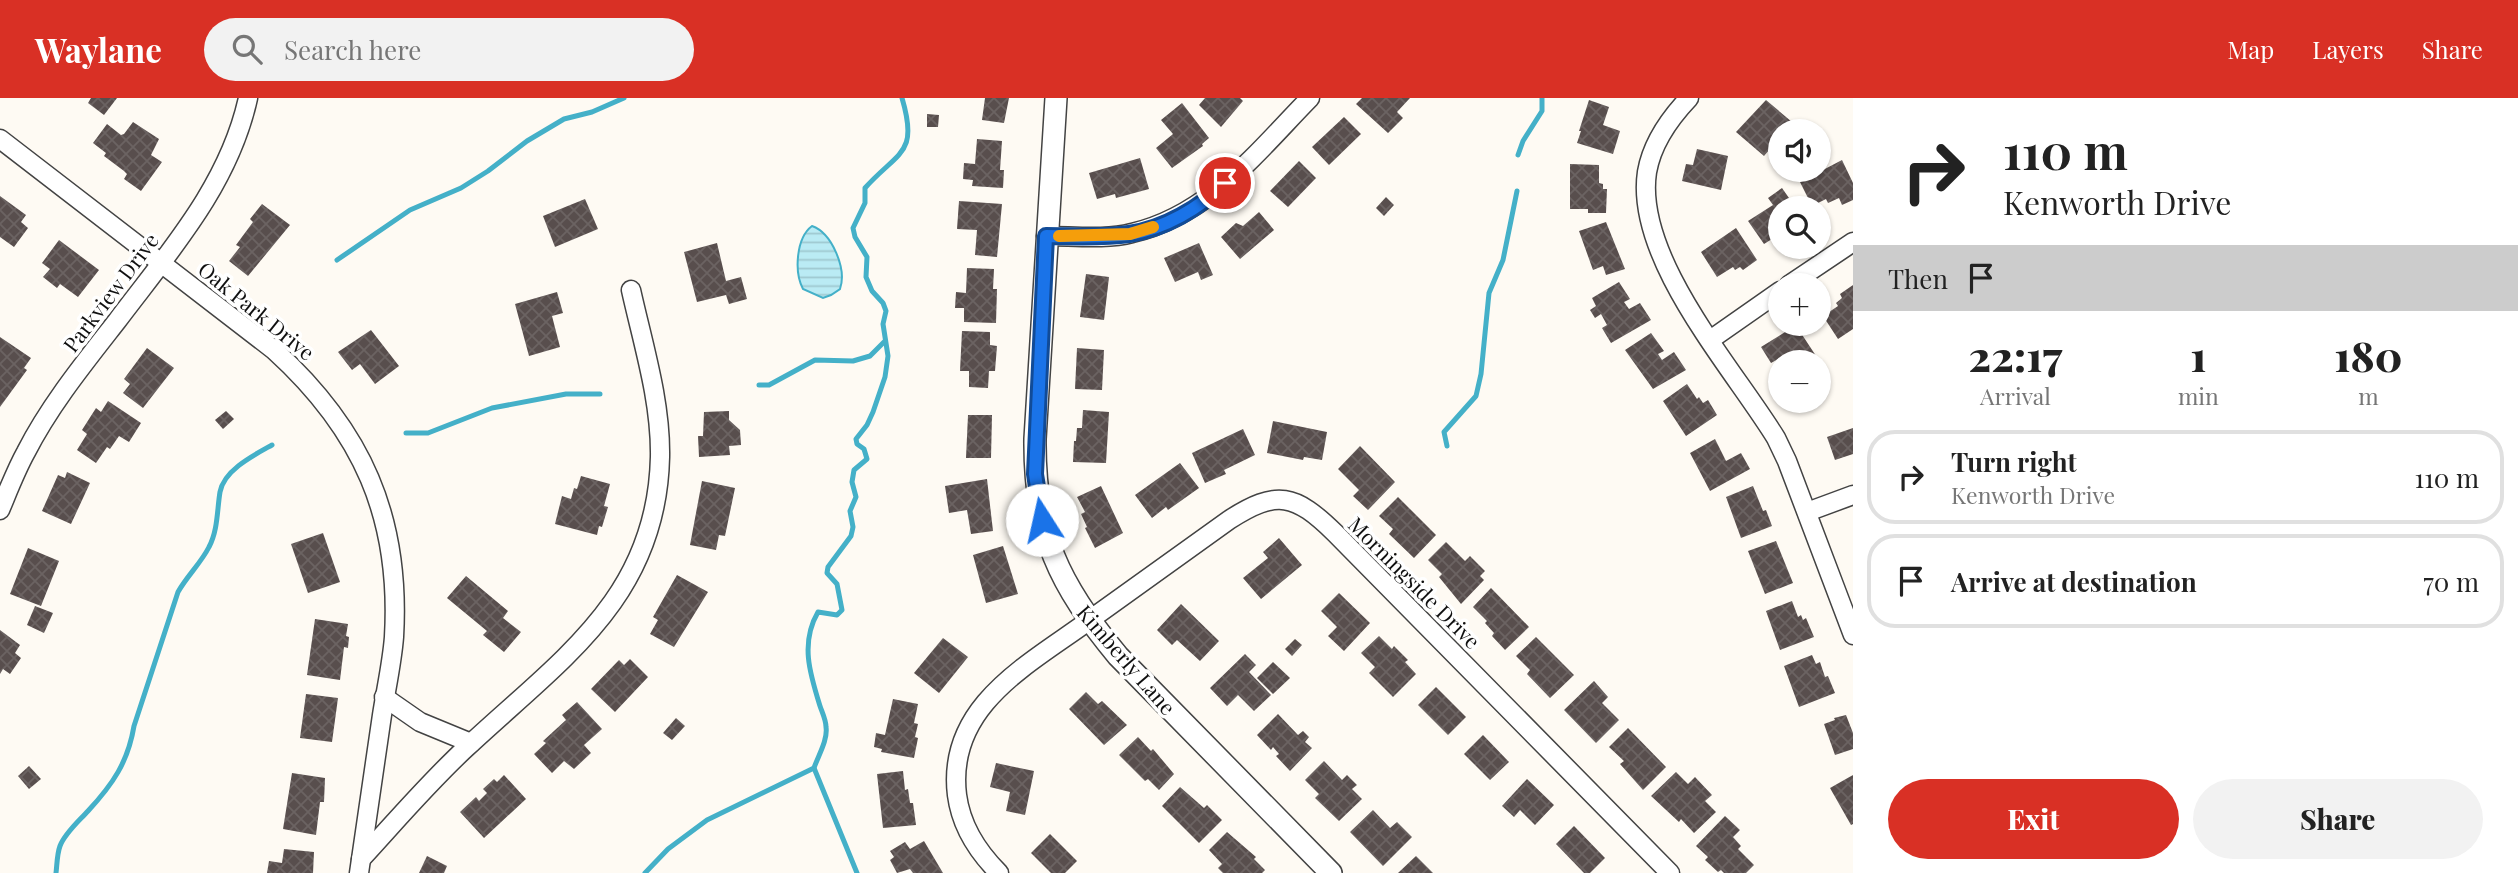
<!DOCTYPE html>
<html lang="en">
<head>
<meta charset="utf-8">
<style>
  :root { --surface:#fff; --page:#f2f2f2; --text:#222; --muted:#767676; --line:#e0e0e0; --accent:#d93025 }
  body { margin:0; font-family:"Playfair Display",serif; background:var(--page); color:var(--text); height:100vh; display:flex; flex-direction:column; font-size:26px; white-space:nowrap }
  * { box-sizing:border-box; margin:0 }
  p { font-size:23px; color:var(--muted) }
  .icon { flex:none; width:38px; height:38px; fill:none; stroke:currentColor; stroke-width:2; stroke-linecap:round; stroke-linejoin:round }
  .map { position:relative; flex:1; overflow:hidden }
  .panel { display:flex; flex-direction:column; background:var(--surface); width:665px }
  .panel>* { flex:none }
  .guide { background:#fff; color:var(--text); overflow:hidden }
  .buttons { position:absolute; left:1768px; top:21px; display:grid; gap:14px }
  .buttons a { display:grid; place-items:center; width:63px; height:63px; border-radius:50%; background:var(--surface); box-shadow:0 2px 5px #0004; font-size:35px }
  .pin { position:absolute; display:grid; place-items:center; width:60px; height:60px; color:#fff; margin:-30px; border:4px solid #fff; border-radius:50%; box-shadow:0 2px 7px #0007 }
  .me { position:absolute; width:77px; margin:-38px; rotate:350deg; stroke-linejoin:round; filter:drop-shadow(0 0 5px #0008) }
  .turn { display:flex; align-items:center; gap:24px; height:147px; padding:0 35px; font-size:32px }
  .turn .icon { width:91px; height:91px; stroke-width:2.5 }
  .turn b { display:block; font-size:49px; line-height:60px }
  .then { display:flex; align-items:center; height:66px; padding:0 35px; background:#0003; gap:14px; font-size:26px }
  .eta { display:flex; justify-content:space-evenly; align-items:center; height:119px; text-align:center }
  .eta b { font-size:42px; font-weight:800; line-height:49px }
  .button { display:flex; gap:14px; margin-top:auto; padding:14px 35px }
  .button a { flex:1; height:80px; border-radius:42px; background:var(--accent); color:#fff; font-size:28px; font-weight:800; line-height:80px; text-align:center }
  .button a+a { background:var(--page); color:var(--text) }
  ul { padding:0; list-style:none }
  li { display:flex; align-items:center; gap:21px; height:94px; margin:0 14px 10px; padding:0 21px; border:4px solid var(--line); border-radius:28px }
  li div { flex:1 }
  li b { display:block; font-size:26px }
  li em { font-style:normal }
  header { display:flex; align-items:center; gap:42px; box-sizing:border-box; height:98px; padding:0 35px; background:var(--accent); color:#fff }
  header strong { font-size:33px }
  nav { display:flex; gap:38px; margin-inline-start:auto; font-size:24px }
  .search { width:490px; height:63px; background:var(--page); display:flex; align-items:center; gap:18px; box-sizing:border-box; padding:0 24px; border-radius:38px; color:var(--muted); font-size:26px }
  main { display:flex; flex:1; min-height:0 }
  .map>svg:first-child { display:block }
</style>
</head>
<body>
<header>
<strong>Waylane</strong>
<div class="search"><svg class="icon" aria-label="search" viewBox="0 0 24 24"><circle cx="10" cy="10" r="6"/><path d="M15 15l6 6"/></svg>Search here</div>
<nav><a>Map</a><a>Layers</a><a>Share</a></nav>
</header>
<main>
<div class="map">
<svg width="1853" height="775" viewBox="0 0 1853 775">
  <defs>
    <pattern id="water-rules" width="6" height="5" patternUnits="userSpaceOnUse" patternTransform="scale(1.75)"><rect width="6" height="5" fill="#baebf4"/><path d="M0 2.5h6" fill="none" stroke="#9fc8d0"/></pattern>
    <pattern id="building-cross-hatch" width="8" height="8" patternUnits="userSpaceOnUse" patternTransform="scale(1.75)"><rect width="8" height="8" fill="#584e4d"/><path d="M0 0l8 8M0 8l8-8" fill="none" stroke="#6b6362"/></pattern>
  </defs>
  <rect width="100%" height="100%" fill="#fefaf3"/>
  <path fill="url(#water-rules)" stroke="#44b0c8" stroke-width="2" d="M812,128C832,135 847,171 840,191L831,197L823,200L803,191C794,174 796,140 812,128Z"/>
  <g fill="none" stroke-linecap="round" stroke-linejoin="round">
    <g stroke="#44b0c8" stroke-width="5">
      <polyline points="1518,57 1523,43 1542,13 1542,0"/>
      <polyline points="337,162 410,112 461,90 488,73 527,43 564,21 592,14 624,0"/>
      <polyline points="759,287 769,287 815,262 853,263 870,258 884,244"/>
      <polyline points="406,335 428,335 492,310 566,296 600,296"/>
      <polyline points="1447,348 1444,334 1476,298 1481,276 1489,195 1503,162 1517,93"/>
      <path d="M56,775C57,767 57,756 60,748C65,735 79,723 88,713C113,686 128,664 134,628L178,494C187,478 201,465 209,449C218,432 217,412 220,394C224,372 254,357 272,347"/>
      <polyline points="645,775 668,751 707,722 814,670"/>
      <path d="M857,775L814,670C818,658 828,642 826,629C826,622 822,614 820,608C810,576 800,545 818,514L837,517L842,512L837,486L827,475L828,469L851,438L853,429L850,413L856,399L852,384L854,372L867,361L864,351L857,346L856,341L867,327L873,314L885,279L888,258L883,226L886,213L883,205L872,193L866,179L867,159L855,139L853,130L865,105V90C898,53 919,57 902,0"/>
    </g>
  </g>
  <g fill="url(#building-cross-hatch)">
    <polygon points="91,0 117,0 104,17 88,5"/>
    <polygon points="985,0 1009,0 1004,25 982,22"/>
    <polygon points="1205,0 1240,0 1243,3 1221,29 1199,7"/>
    <polygon points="1362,0 1410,0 1397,14 1403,20 1388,35 1356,6"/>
    <polygon points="1589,2 1609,9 1603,27 1620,33 1613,56 1577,45 1581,33 1579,33"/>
    <polygon points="1766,2 1792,24 1785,33 1780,33 1780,39 1764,58 1736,34"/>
    <polygon points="1182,5 1209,40 1202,46 1203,48 1172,70 1156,50 1173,36 1161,22"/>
    <polygon points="927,16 939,17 938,29 927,29"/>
    <polygon points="1344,19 1361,36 1329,67 1312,49"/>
    <polygon points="133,24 159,41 151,57 162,64 141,93 124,81 127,76 124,73 104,58 106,55 93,45 107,26 121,37 124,36"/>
    <polygon points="977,41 1002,43 1000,72 1004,72 1003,90 972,88 973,82 963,81 964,65 975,66"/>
    <polygon points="1697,51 1728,58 1721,92 1682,83 1686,66 1693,67"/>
    <polygon points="1140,60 1149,91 1116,100 1115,96 1097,101 1089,75"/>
    <polygon points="1842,62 1853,85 1853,102 1842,107 1839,100 1828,105 1826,101 1812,108 1800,84"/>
    <polygon points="1299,63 1316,80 1288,109 1270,93"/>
    <polygon points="1570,66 1599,67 1599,85 1603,86 1603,91 1607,91 1606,115 1588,115 1588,111 1570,111"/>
    <polygon points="1782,90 1796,110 1780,110 1780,136 1764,146 1748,123 1773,107 1768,100"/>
    <polygon points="0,98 26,117 21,124 28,130 14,149 0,139"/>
    <polygon points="1386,99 1394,107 1384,118 1376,110"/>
    <polygon points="585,101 598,131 555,149 543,118"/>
    <polygon points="959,103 1002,106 997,159 975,157 977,132 957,131"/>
    <polygon points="262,106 290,127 248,178 229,163 240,149 236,147 253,124 250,121"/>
    <polygon points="1259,114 1274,132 1240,161 1221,139 1236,125 1243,128"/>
    <polygon points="1606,124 1625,171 1606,177 1603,168 1593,172 1579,133"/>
    <polygon points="1736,130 1757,162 1743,172 1740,169 1735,172 1733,169 1717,179 1701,154"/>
    <polygon points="59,142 99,172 78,199 60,186 57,190 43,179 50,171 42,165"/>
    <polygon points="717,145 726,183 741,179 747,201 729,206 726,197 697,204 684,154"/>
    <polygon points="1199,145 1213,177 1201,182 1198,174 1175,184 1164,160"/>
    <polygon points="967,170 994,171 993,191 997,191 996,225 964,224 964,210 955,210 956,194 966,195"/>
    <polygon points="1086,176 1109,179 1104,222 1080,219"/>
    <polygon points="1619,184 1630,201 1624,204 1629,211 1640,205 1651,222 1611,245 1602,230 1607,227 1601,216 1595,220 1590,212 1596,208 1592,200"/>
    <polygon points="1853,187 1853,231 1838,241 1823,218 1838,208 1836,205 1842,200 1840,196"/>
    <polygon points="557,194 563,215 552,218 560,249 529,258 515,206"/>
    <polygon points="1793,229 1799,232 1818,261 1814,264 1783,264 1780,260 1771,265 1761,249"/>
    <polygon points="371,232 399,268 375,286 360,266 352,272 338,254"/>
    <polygon points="962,233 990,234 990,247 997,248 995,273 989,273 988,290 969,289 969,273 960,273"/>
    <polygon points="1651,235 1664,253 1658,256 1662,262 1674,254 1686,272 1653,291 1625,252"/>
    <polygon points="0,239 31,260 24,270 27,272 0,309"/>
    <polygon points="147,250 174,270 143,310 123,295 130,286 124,281"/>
    <polygon points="1077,250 1104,252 1102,292 1075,291"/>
    <polygon points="1687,286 1697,301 1699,299 1703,305 1708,302 1717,317 1686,338 1663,303"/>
    <polygon points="108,303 141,325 129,344 119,338 110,351 107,349 96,365 77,352 87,336 82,332 96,310 101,314"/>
    <polygon points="1083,312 1109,314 1106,365 1073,364 1074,343 1076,343 1077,330 1082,330"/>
    <polygon points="226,313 234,321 223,331 215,322"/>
    <polygon points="729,313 729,322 740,332 741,347 729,348 730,357 699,359 698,338 703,338 704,314"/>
    <polygon points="968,317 992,317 991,360 966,360"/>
    <polygon points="1273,323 1327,334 1322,362 1304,359 1303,362 1267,355"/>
    <polygon points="1853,330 1853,356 1835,362 1827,339"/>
    <polygon points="1243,331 1255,357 1224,372 1226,376 1205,385 1192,355"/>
    <polygon points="1715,341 1726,363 1741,355 1750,371 1710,393 1690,355"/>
    <polygon points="1360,348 1395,384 1368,412 1353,398 1359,392 1338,371"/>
    <polygon points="1180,365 1199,390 1168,412 1166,409 1152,420 1135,397"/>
    <polygon points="67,374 90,385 71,426 42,413 58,377 65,380"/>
    <polygon points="581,378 610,386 604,408 608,409 602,429 599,428 597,437 555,426 562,398 571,401 574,390 577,391"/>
    <polygon points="987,381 993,433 971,436 967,412 949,415 945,388"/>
    <polygon points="702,383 735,390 725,438 719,437 716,452 690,447"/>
    <polygon points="1101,388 1123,435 1095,450 1085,430 1087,429 1081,416 1085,414 1077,399"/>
    <polygon points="1753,388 1763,413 1766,412 1772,428 1741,440 1726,399"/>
    <polygon points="1398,399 1436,437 1414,460 1389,436 1393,431 1379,418"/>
    <polygon points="323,435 340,484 308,495 291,446"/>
    <polygon points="1279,440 1302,467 1261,501 1243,480 1268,460 1263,454"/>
    <polygon points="1776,443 1793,485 1765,496 1748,453"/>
    <polygon points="1446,444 1465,463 1470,458 1485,473 1480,478 1484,482 1461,506 1439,479 1442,476 1428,462"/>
    <polygon points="1003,448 1018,496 986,505 973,457"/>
    <polygon points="28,450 59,463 41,508 10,496"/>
    <polygon points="677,477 708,494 674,549 650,536 658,522 653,519"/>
    <polygon points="466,478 508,513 503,520 521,534 504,554 483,537 487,533 447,500"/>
    <polygon points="1491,490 1529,529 1505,552 1492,538 1494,535 1485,525 1487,523 1473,509"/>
    <polygon points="1339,495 1370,525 1344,553 1328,538 1337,529 1321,513"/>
    <polygon points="1792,503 1798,519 1801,517 1803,522 1806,520 1814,539 1780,552 1766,513"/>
    <polygon points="1181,506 1219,543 1200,563 1177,542 1172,547 1157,532"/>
    <polygon points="35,508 53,515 44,535 27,527"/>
    <polygon points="315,521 348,526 346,538 349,539 348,550 344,549 340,582 307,577"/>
    <polygon points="0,532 20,547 15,555 21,560 10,576 3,571 0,576"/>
    <polygon points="1379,538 1392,551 1394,548 1408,562 1405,564 1416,576 1393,599 1369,575 1375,569 1361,555"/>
    <polygon points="1536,539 1574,577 1550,600 1527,576 1530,572 1516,558"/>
    <polygon points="943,540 968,559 939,595 914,575"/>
    <polygon points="1295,541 1302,547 1292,558 1285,551"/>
    <polygon points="1245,556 1256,567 1249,574 1271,597 1254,613 1238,597 1227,608 1210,590"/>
    <polygon points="1812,557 1816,566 1820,564 1825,579 1828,578 1835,595 1799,609 1784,568"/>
    <polygon points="630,561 648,579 615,614 591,591 619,562 624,567"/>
    <polygon points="1273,564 1290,580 1273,596 1257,580"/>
    <polygon points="1594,583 1608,599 1602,605 1619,622 1596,645 1564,612"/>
    <polygon points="1436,589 1466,619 1448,637 1418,607"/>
    <polygon points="1086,594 1098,606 1102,603 1127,627 1104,647 1069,611"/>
    <polygon points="306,596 338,600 332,644 300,640"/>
    <polygon points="893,601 918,606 914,625 918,626 915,639 918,640 914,660 881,654 882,651 874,649 876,635 885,637"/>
    <polygon points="577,604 602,631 584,647 591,655 574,671 564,663 552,675 534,656 546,645 543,643 566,622 562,617"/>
    <polygon points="1278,616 1298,637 1303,633 1309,639 1305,644 1312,650 1290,673 1276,658 1279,656 1273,649 1271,652 1257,637"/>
    <polygon points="1846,617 1853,635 1853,651 1835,657 1824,626 1835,622 1834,620"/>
    <polygon points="676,620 685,628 672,642 663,635"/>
    <polygon points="1628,630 1666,669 1643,692 1620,666 1624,663 1609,649"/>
    <polygon points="1483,637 1509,664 1490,682 1464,656"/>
    <polygon points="1138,639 1151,653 1153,651 1174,676 1159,692 1148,681 1145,683 1119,657"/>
    <polygon points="1324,663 1342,682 1347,677 1357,687 1352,691 1362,701 1339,723 1315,700 1319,696 1305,682"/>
    <polygon points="996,665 1034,673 1025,717 1006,713 1010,694 990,689"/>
    <polygon points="29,668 41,681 29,691 18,678"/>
    <polygon points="903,673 905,692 908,691 910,705 913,705 916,727 883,730 877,676"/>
    <polygon points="1676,674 1688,686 1695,679 1712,697 1705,703 1716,714 1694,735 1681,721 1679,724 1651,698"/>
    <polygon points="292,675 325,680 324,704 320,704 316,737 283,731"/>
    <polygon points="504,677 526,701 484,740 460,714 476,699 479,703 487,695 483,691 494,681 497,684"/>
    <polygon points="1853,677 1853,726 1851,727 1830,690"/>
    <polygon points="1527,681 1554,707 1535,727 1520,712 1514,719 1502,708"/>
    <polygon points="1180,689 1204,710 1207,707 1222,722 1199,745 1162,708"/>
    <polygon points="1373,712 1390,730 1397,724 1412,739 1383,768 1350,734"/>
    <polygon points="1725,718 1740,732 1733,739 1741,748 1738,751 1754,767 1746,775 1724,775 1721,772 1718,774 1705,762 1708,759 1696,748"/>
    <polygon points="1574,728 1605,760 1590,775 1584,775 1556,746"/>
    <polygon points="1227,734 1256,759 1254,761 1265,772 1262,775 1223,775 1218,770 1222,766 1209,752"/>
    <polygon points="1050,736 1077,763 1065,775 1051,775 1031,755"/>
    <polygon points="924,743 943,775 913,775 910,771 897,775 890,762 894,759 890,753 905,744 910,751"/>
    <polygon points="284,751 314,754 313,775 267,775 269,763 282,765"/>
    <polygon points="427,758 447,768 444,775 419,775"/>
    <polygon points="1416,758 1433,775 1398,775"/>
  </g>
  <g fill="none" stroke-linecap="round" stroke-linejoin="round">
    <g stroke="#434343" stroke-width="21">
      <g id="minor">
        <path d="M1689,0C1670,20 1652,45 1647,74C1634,160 1733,270 1776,340L1787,363L1853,537"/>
        <path d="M0,41L274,252C362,332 401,419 394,539C392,565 386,591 382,617C374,670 367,723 359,775"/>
        <path d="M1046,138C1073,138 1106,142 1132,135C1209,117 1257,54 1310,0"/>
        <polyline points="1789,187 1853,144"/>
        <polyline points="1710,242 1780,193"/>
        <path d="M0,412C8,393 16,372 26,354C50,307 85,264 117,223C169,154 229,87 248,0"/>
        <polyline points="1807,414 1853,397"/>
        <polyline points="384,599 420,624 471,645"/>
        <path d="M361,761C396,723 429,684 467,649C560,562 657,500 660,359C661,303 643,246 631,192"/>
        <path d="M999,775C977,753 961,728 957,697C946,607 1030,566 1091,521C1137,488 1183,455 1229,422C1277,391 1295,396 1335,435L1670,775"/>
      </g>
    </g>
    <g stroke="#434343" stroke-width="24">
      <path id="tertiary" d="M1056,0L1035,341C1034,436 1059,487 1118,558L1331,775"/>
    </g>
    <use href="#minor" stroke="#fff" stroke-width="18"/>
    <use href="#tertiary" stroke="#fff" stroke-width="21"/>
  </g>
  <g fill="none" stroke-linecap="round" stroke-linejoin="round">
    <g stroke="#114b97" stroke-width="18">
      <path id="route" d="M1042,422L1035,376L1046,138C1073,138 1102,140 1129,136C1164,131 1200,110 1225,85"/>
    </g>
    <use href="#route" stroke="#1a73e8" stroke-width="12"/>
    <polyline stroke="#f59e0b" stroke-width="12" points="1059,138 1130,136 1153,129"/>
  </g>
  <g text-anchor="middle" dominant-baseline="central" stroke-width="7" stroke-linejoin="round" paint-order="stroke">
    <g font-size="21" fill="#101010" stroke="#fff">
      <text transform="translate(110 194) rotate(-53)">Parkview Drive</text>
      <text transform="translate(257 212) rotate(39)">Oak Park Drive</text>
      <text transform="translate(1415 484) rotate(45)">Morningside Drive</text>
      <text transform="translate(1127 561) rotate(49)">Kimberly Lane</text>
    </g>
  </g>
</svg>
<div class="buttons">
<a><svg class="icon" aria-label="sound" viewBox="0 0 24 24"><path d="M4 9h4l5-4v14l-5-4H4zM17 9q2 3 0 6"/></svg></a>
<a><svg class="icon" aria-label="search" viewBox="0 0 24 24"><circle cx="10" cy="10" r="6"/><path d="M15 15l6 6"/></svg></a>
<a>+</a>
<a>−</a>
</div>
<div class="pin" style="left:1225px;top:85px;background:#d93025"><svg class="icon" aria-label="arrive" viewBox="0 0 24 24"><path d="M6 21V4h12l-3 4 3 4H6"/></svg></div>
<svg class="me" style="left:1042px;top:422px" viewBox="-20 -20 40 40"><circle r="19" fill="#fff"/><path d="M0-13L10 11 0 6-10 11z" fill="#1a73e8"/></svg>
</div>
<section class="panel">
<div class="guide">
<div class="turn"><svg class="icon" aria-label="right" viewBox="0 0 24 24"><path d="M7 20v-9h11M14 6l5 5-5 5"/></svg><div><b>110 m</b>Kenworth Drive</div></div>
<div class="then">Then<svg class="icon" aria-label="arrive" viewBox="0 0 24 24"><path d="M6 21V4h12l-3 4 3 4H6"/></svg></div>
</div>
<div class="eta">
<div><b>22:17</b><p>Arrival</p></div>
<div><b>1</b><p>min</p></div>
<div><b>180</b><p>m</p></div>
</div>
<ul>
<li><svg class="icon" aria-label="right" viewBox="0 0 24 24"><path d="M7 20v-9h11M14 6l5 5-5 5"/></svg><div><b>Turn right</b><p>Kenworth Drive</p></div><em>110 m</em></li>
<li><svg class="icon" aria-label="arrive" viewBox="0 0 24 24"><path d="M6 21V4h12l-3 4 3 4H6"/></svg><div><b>Arrive at destination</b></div><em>70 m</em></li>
</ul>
<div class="button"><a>Exit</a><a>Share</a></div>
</section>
</main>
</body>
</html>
